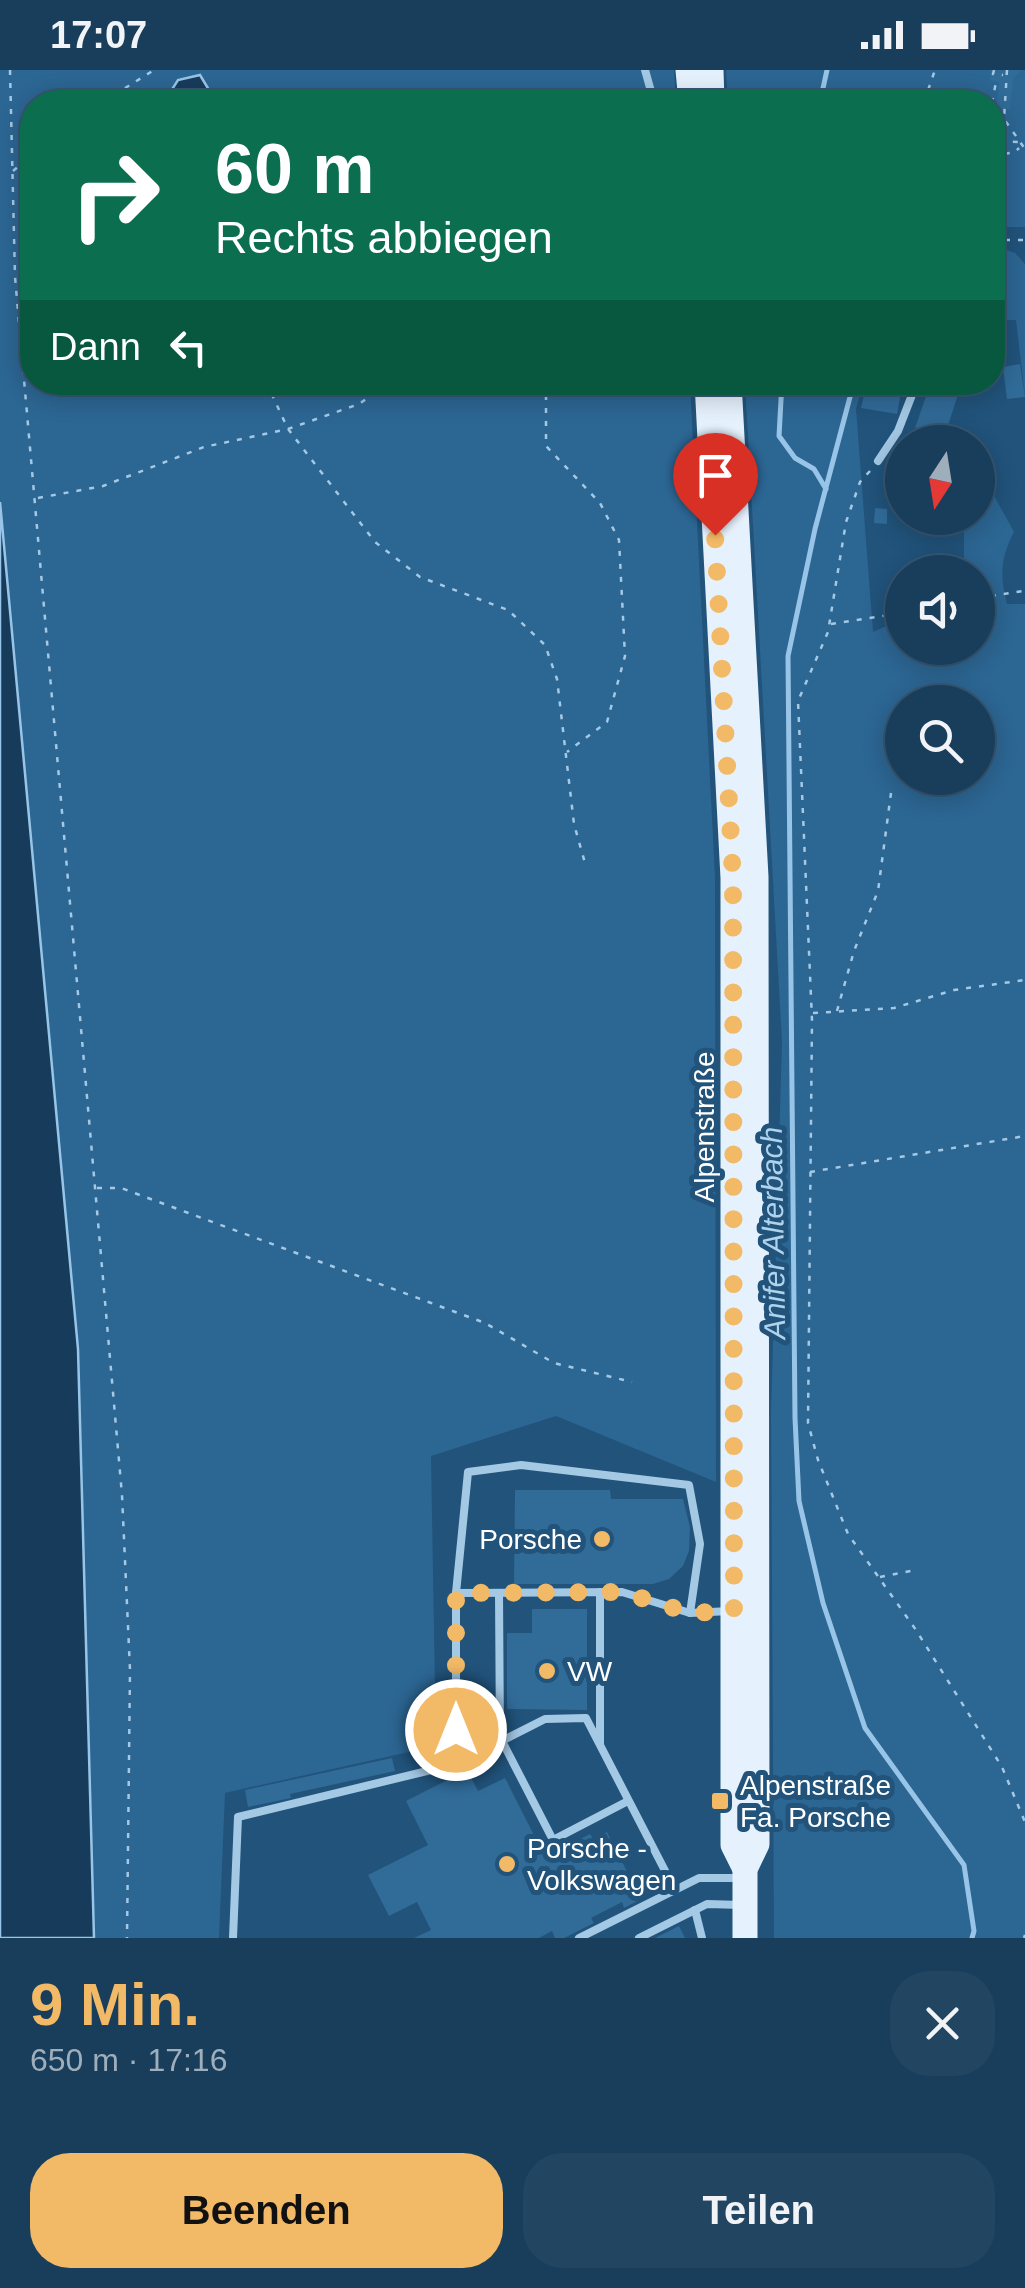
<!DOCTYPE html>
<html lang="de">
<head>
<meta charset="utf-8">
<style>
  :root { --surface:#193e5c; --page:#224562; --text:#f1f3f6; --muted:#9faebb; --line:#375772; --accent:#f2b966 }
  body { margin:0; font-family:Arial,sans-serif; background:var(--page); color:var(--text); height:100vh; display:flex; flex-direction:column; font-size:38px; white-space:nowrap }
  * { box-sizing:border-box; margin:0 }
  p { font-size:32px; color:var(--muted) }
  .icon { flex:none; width:55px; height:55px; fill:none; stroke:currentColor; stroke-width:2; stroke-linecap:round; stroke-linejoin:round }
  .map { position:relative; height:1868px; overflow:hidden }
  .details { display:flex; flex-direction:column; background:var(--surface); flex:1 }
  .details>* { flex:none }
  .top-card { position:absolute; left:20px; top:20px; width:985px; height:305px; border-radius:40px; box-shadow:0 5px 25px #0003,0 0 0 2px var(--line); background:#0b6e4f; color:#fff; overflow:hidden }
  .needle { width:65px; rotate:192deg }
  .tools { position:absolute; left:885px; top:355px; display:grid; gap:20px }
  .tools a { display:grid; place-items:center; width:110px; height:110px; border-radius:50%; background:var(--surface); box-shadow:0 5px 25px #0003,0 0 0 2px var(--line); font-size:50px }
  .pin { position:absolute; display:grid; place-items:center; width:85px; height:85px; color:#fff; margin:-102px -42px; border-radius:50% 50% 50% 0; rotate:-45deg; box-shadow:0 0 10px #0007 }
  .pin .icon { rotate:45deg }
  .me { position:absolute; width:110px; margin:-55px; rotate:0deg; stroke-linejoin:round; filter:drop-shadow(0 0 8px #0008) }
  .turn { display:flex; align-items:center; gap:35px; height:210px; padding:0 30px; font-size:45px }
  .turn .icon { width:130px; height:130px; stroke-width:2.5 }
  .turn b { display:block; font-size:70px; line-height:85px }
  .then { display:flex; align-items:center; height:95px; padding:0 30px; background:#0003; gap:20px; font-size:38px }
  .round { display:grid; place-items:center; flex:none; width:105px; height:105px; border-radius:40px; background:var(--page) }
  .headline { display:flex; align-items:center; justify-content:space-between; height:170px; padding:0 30px }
  h1 { font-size:60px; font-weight:700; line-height:75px; color:var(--accent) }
  .action { display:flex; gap:20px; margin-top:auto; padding:20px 30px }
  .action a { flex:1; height:115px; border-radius:40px; background:var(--accent); color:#111; font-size:40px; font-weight:700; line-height:115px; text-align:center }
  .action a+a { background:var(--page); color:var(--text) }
  .status { display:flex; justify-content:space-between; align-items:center; height:70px; padding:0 50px; background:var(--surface); direction:ltr }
  .status svg { height:28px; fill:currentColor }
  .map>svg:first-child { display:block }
</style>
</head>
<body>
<div class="status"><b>17:07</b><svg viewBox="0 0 49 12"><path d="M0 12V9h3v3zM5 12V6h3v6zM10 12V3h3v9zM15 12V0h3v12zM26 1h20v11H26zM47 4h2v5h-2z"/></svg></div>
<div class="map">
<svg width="1025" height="1868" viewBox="0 0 1025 1868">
  <rect width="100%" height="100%" fill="#21537b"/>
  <g fill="#2c6693" fill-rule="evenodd">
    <polygon points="0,0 674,0 676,32 32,32 32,312 690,313 715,807 716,1412 556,1346 431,1386 436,1676 225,1723 219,1868 94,1868 78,1279 0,432"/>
    <polygon points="726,0 1025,0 1025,157 993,157 992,32 728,32"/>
    <polygon points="998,177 1015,183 1025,194 1025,326 1016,250 994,250 993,246 993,178"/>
    <path d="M745,313H863L856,339L873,562L902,549V578H978V502H964V450L978,448V400L985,401L992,422L1014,462C1000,489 1000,506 1007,534H1025V1868H774L771,1343L782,972ZM902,632H978V708H902Z"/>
  </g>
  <g fill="#173c5b" stroke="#98c5e7" stroke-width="2.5">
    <polygon points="200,5 212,25 213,32 164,32 178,10"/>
    <polygon points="0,432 78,1279 94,1868 0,1868"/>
  </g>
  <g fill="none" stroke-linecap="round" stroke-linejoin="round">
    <g stroke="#98c5e7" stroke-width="5">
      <polyline points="820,32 827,0"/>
      <polyline points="782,312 779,366 795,388 814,399 826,419"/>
      <polyline points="854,312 815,459 788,586 795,1348 799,1431 823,1533 865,1658 964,1795 974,1861 972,1868"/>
    </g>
  </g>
  <g fill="#316b98">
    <polygon points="990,0 1022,0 1013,9 1010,39 996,40 999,12 990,11"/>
    <polygon points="1020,294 1025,327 1007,329 1003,297"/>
    <polygon points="867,312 903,312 897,344 861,338"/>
    <polygon points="931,312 962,312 944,368 915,358"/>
    <polygon points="875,438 887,439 887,454 874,453"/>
    <polygon points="515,1420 610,1420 611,1429 683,1429 690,1457 689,1481 683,1496 669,1509 653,1514 514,1514"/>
    <polygon points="532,1539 587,1539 587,1640 507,1639 507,1563 532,1563"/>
    <polygon points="392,1688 395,1701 290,1724 291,1728 248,1737 245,1720"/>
    <polygon points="467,1700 478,1721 505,1708 537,1771 545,1767 553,1783 590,1764 593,1769 607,1762 641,1829 624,1838 622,1832 591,1848 594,1853 564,1868 555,1868 552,1861 539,1868 414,1868 431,1860 417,1832 389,1846 368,1805 428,1775 406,1731"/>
    <polygon points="679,1856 685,1868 655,1868"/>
  </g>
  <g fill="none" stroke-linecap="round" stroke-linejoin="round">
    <g stroke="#a4c9e5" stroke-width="2.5" stroke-dasharray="5 8" stroke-linecap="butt">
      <polyline points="10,0 15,207 122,1425 130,1600 127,1868"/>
      <polyline points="994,0 993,4 1003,5"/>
      <polyline points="1007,0 1004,49 1025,79"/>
      <polyline points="103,32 154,0"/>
      <polyline points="924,32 935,0"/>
      <polyline points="992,33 996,12"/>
      <polyline points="992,44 1003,71 1018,72"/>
      <polyline points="992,86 1015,82 1019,78"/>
      <polyline points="13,101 32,85"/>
      <polyline points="992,170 1025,170"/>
      <polyline points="266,312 288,359 375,472 420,507 508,540 545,575 557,609 574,754 585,793"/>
      <polyline points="546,312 546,376 600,433 619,470 625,586 607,652 567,682"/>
      <polyline points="870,401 860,412 846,452 828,562 798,631 812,950 808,1353 818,1390 848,1464 916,1560 1002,1697 1025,1752"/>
      <polyline points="38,428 103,416 204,377 288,359 359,334 391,312"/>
      <polyline points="978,528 1023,521 1025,526"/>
      <polyline points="831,554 902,543"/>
      <polyline points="837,941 854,881 878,821 891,723"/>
      <polyline points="813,943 894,938 954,920 1025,910"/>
      <polyline points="810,1102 1025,1066"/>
      <polyline points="97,1118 121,1118 485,1253 554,1293 632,1312"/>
      <polyline points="880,1507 916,1500"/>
      <polyline points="1024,1868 1025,1865"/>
    </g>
    <g stroke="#a4c9e5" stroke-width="8">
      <polyline points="645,0 654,32"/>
      <polyline points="878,391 898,361 917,312"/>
      <polyline points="456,1523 622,1522 690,1543 730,1541"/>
      <polyline points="499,1523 500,1672"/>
      <polyline points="502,1671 553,1770 628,1731"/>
      <polyline points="600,1673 600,1522"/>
      <polyline points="456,1694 456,1523 468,1402 521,1395 689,1415 700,1474 690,1543"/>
      <polyline points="695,1840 702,1868"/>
      <polyline points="233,1868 238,1747 456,1694 545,1649 586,1648 675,1820"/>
      <polyline points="579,1868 699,1808 740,1808"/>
      <polyline points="639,1868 707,1834 742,1835"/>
    </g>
    <g stroke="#e5f1fd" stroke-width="25">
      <polyline points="688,0 691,32"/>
      <polyline points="711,0 712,32"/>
      <polyline points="707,312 733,808 733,1775 745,1799"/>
      <polyline points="729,312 756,807 757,1774 745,1799 745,1868"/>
    </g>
  </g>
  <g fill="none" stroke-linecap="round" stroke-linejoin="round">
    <polyline stroke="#f2b966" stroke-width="18" stroke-dasharray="0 32.4" points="456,1660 456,1523 622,1522 690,1543 734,1541 733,808 715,465"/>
  </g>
  <g fill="#f2b966" stroke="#21537b" stroke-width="4">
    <circle cx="602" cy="1469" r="10"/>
    <circle cx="547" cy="1601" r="10"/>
    <rect x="710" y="1721" width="20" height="20" rx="5"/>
    <circle cx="507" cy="1794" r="10"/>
  </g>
  <g text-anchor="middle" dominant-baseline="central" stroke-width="10" stroke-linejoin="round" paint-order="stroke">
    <g font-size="28" fill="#fff" stroke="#21537b">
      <text transform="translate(704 1057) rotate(-90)">Alpenstraße</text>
    </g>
    <g font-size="28" fill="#fff" stroke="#21537b" text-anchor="start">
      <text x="582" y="1469" text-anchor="end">Porsche</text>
      <text x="567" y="1601">VW</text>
      <text x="740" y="1715">Alpenstraße<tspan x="740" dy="32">Fa. Porsche</tspan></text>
      <text x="527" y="1778">Porsche -<tspan x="527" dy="32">Volkswagen</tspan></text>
    </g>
    <g font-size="30" font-style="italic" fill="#afd3ed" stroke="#21537b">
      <text transform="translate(773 1163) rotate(-91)">Anifer Alterbach</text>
    </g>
  </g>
</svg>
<div class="tools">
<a><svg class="needle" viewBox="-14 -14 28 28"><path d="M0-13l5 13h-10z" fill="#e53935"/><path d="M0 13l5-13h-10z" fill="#9faebb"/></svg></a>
<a><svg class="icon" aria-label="sound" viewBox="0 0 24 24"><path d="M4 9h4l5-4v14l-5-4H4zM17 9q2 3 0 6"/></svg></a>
<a><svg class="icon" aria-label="search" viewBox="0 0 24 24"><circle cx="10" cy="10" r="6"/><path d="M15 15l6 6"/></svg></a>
</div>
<div class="pin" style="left:715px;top:465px;background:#d93025"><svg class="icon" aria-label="arrive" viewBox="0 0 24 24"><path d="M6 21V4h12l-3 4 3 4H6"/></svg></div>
<svg class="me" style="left:456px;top:1660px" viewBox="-20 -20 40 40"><circle r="17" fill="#f2b966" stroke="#fff" stroke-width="3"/><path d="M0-11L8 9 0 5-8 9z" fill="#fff"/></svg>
<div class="top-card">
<div class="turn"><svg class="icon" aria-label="right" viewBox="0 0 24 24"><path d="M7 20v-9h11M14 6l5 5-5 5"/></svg><div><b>60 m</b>Rechts abbiegen</div></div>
<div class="then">Dann<svg class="icon" aria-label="left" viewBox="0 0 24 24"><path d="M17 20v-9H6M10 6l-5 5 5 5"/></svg></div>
</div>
</div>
<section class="details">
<div class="headline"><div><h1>9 Min.</h1><p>650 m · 17:16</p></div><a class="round"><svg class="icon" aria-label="close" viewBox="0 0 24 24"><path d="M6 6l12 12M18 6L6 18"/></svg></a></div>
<div class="action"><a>Beenden</a><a>Teilen</a></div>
</section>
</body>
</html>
